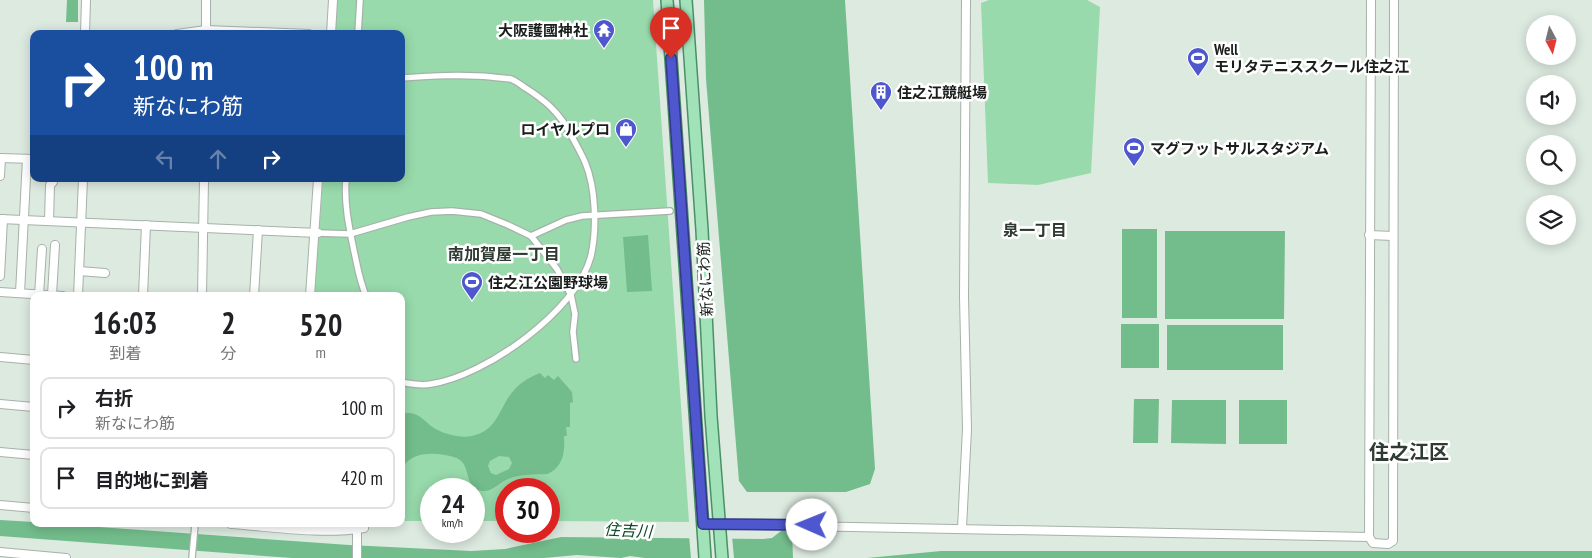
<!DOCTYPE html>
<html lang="ja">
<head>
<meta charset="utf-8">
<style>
  :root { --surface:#fff; --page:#f6f6f6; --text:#202124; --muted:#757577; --line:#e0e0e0 }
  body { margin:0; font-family:"PT Sans Narrow","Noto Sans JP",sans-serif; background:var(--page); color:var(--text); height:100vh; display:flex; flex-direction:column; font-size:19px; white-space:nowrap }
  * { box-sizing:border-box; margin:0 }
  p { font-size:16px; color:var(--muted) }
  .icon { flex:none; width:28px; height:28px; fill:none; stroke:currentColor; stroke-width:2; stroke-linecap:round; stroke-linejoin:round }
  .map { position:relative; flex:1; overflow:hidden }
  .drawer { position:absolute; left:30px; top:292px; width:375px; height:235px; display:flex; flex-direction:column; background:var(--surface); border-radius:10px; box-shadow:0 2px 12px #0003 }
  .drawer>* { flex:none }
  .banner { position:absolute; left:30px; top:30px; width:375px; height:152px; border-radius:10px; box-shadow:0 2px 12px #0003; background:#1a4fa0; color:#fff; overflow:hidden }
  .needle { width:32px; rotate:173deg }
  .tools { position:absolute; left:1526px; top:15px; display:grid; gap:10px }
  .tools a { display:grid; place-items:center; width:50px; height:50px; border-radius:50%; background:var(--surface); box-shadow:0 2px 12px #0003; font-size:25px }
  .speed { position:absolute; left:420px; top:478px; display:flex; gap:10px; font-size:25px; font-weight:700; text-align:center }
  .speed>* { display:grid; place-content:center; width:65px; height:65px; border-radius:50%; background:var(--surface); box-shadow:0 2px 12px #0003; line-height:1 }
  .speed small { font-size:12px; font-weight:400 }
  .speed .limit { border:8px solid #d22; background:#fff; color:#111 }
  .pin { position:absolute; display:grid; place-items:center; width:42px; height:42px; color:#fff; margin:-51px -21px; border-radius:50% 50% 50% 0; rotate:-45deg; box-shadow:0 0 5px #0007 }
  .pin .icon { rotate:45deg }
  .me { position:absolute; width:55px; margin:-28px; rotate:271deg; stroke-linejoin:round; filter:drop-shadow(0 0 4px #0008) }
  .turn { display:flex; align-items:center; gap:18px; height:105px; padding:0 20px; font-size:22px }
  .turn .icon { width:65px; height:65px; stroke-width:2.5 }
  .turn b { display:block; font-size:35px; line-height:42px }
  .lanes { display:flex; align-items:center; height:48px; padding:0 20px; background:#0003; justify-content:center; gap:25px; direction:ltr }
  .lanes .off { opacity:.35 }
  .eta { display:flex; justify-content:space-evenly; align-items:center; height:85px; text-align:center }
  .eta b { font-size:30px; font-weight:800; line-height:35px }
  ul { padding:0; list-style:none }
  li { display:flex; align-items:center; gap:15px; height:62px; margin:0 10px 8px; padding:0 10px; border:2px solid var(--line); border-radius:10px }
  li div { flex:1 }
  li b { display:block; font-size:19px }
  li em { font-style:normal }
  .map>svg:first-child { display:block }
</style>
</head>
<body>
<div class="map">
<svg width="1592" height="558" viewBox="0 0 1592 558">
  <rect width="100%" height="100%" fill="#ddeae0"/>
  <g fill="#98daac">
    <polygon points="336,0 653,0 689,522 549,521 549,489 506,489 506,521 474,521 474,489 431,489 431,521 401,521 401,296 314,296 323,179 401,179 401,34 334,34"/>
    <polygon points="989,0 1087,0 1100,7 1091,173 1038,185 988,183 981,3"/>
  </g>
  <g fill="#73bd8c" fill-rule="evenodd">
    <polygon points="67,0 78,0 78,22 66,22"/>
    <polygon points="704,0 845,0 875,469 870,484 846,492 747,492 739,481 706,79"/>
    <rect x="1122" y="229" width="35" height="89"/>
    <polygon points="1165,231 1285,231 1284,319 1165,319"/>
    <polygon points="648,235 652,291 627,292 623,237"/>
    <rect x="1121" y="324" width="38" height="44"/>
    <rect x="1167" y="325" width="116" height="45"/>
    <path d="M540,373L545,378L548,375L554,380L558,376L572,392L573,402L570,403V427H566L567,436H564C565,451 564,466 548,474C533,475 520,473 506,480C499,483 492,492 483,491C464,490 471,468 460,460C456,457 450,456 445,455C428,452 411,453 401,469L402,414C420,409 424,424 438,430C447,435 462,438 472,436C498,431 499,407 514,390C521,382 530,377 540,373ZM499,456L509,457L512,463L509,469L496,475L491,473L488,466L490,461Z"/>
    <polygon points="1134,399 1159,399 1158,443 1133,443"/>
    <polygon points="1172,400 1226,400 1226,444 1171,443"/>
    <rect x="1239" y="400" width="48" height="44"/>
    <polygon points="0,520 34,522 34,524 57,524 349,545 471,551 505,549 561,537 763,539 772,538 781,531 792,531 793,558 645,558 630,556 621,558 577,555 544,558 292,558 0,536"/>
    <polygon points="941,551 1592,551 1592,558 867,558"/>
  </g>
  <polygon fill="#ddeae0" points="689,535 732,536 734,558 691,558"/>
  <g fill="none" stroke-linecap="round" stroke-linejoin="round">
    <g stroke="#a6b2a9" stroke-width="8">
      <g id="pedestrian">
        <polyline points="358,34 360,0"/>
        <path d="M401,78C431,76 462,74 492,77C498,78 505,78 511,79C516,81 520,84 524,87C545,100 560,113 571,135C576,144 581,153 585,162C596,188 597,229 591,256C577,311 485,376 431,384C421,386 411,384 401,382"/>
        <path d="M346,179C344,204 349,227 354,251C358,269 359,279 366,296"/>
        <polyline points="318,233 350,234 408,217 431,212 452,211 481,214 508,225 531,236 557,269 571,295 575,314 573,332 576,359"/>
        <polyline points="531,236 566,220 582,216 670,211"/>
        <polyline points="192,558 195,525"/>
      </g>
    </g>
    <g stroke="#a6b2a9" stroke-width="10">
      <g id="minor">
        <polyline points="1371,0 1369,537 1373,543 1388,544 1393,541 1394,0"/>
        <polyline points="85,34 86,0"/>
        <polyline points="177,34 206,30 309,34"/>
        <polyline points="206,34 206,0"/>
        <polyline points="331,34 333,0"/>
        <polyline points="0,158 34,159"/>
        <polyline points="0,176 1,158"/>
        <polyline points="0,219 318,233"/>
        <polyline points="49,221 50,185 53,182 53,179"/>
        <polyline points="1369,235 1393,236"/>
        <polyline points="79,271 105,273"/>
        <polyline points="0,276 3,219"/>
        <polyline points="0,292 63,296"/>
        <polyline points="20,293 27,159"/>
        <polyline points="39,295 42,249"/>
        <polyline points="52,295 55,245"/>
        <polyline points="78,296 83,179"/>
        <polyline points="143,296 146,225"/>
        <polyline points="202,296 204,179"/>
        <polyline points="254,296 258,230"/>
        <polyline points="310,296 318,179"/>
        <polyline points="0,357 34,360"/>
        <polyline points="0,404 34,407"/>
        <polyline points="0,452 34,455"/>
        <polyline points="0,505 34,508"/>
        <path d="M231,524C273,527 322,535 364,528"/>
        <polyline points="703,524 1369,537"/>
        <polyline points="962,528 967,429 964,297 966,0"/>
        <polyline points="0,552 66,558"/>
        <polyline points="357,558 357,529"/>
      </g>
    </g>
    <g stroke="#499164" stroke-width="14">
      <g id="primary">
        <polyline points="667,0 705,558"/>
        <polyline points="686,0 702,230 711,416 722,558"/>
      </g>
    </g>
    <use href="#pedestrian" stroke="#fff" stroke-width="5.5"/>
    <use href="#minor" stroke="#fff" stroke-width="8"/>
    <use href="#primary" stroke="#a1e2b9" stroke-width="11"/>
  </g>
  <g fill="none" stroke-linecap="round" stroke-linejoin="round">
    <g stroke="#333985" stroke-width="12">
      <polyline id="route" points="671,58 703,524 812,525"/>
    </g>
    <use href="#route" stroke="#4e57cd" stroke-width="9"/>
  </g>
  <defs>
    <g id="temple-pin" transform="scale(1.125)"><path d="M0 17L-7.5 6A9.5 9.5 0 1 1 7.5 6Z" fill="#4e57cd" stroke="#fff"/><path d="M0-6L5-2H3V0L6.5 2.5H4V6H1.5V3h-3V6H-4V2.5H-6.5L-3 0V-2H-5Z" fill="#fff"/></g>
    <g id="stadium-pin" transform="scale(1.125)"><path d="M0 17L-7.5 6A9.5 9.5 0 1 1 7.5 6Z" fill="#4e57cd" stroke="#fff"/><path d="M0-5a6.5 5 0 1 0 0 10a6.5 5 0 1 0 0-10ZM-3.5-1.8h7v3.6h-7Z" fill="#fff"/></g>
    <g id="building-pin" transform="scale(1.125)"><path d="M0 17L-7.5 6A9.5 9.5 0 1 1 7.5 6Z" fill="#4e57cd" stroke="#fff"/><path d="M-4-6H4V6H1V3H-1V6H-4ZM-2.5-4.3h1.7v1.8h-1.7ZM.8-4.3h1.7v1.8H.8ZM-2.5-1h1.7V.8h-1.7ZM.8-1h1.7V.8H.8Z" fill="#fff"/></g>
    <g id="shop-pin" transform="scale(1.125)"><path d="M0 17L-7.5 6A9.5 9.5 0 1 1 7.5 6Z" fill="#4e57cd" stroke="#fff"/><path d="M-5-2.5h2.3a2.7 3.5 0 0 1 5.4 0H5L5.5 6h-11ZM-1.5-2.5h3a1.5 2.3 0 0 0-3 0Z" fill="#fff"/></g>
  </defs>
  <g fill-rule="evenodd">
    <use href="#temple-pin" x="604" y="30"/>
    <use href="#stadium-pin" x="1198" y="58"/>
    <use href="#building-pin" x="881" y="92"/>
    <use href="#shop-pin" x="626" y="129"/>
    <use href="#stadium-pin" x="1134" y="148"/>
    <use href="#stadium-pin" x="472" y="282"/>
  </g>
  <g text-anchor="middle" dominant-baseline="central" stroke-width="5" stroke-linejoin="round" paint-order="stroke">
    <g font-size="15" font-weight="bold" fill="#191e1b" stroke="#fff" text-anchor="start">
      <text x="588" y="30" text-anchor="end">大阪護國神社</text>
      <text x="1214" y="49">Well<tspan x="1214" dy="17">モリタテニススクール住之江</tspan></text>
      <text x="897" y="92">住之江競艇場</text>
      <text x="610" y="129" text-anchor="end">ロイヤルプロ</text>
      <text x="1150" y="148">マグフットサルスタジアム</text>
      <text x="488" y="282">住之江公園野球場</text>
    </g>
    <g font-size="15" fill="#191e1b" stroke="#fff">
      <text transform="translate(705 279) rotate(-93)">新なにわ筋</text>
    </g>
    <g font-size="16" font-weight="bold" fill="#2f3a32" stroke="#fff">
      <text x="1035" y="230">泉一丁目</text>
      <text x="504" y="254">南加賀屋一丁目</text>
    </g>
    <g font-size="16" font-style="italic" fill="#0e4827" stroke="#fff">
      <text transform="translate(628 530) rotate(3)">住吉川</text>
    </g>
    <g font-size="20" font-weight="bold" fill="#2f3a32" stroke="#fff">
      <text x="1409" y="452">住之江区</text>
    </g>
  </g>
</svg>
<div class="tools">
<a><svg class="needle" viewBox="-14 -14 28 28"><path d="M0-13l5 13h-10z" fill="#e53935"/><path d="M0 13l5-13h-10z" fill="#757577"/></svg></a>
<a><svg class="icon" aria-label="sound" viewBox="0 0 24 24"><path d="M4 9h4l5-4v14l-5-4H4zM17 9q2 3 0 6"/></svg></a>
<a><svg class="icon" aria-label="search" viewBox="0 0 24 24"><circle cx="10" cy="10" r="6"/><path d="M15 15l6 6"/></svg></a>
<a><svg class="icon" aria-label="layers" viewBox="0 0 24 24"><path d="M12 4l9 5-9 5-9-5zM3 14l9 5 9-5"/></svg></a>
</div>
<div class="speed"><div>24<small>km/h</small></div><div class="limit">30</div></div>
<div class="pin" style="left:671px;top:58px;background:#d93025"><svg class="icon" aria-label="arrive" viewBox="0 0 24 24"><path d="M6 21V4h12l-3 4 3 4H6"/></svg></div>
<svg class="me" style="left:812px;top:525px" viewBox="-20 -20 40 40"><circle r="19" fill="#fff"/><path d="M0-13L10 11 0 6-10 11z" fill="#4e57cd"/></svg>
<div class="banner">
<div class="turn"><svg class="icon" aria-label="right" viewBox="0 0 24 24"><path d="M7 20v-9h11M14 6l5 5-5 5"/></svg><div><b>100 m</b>新なにわ筋</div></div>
<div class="lanes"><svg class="icon off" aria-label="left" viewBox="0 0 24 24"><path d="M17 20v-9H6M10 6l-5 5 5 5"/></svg><svg class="icon off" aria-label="ahead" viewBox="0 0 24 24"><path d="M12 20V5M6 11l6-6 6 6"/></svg><svg class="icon" aria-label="right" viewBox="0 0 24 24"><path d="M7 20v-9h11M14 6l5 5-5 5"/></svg></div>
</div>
<section class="drawer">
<div class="eta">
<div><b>16:03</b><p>到着</p></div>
<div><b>2</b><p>分</p></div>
<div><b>520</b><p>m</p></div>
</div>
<ul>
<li><svg class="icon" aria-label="right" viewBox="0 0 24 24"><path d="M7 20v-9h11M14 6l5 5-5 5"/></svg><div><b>右折</b><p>新なにわ筋</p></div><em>100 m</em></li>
<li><svg class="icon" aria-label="arrive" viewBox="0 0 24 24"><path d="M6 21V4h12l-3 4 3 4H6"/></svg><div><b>目的地に到着</b></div><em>420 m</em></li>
</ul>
</section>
</div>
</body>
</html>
